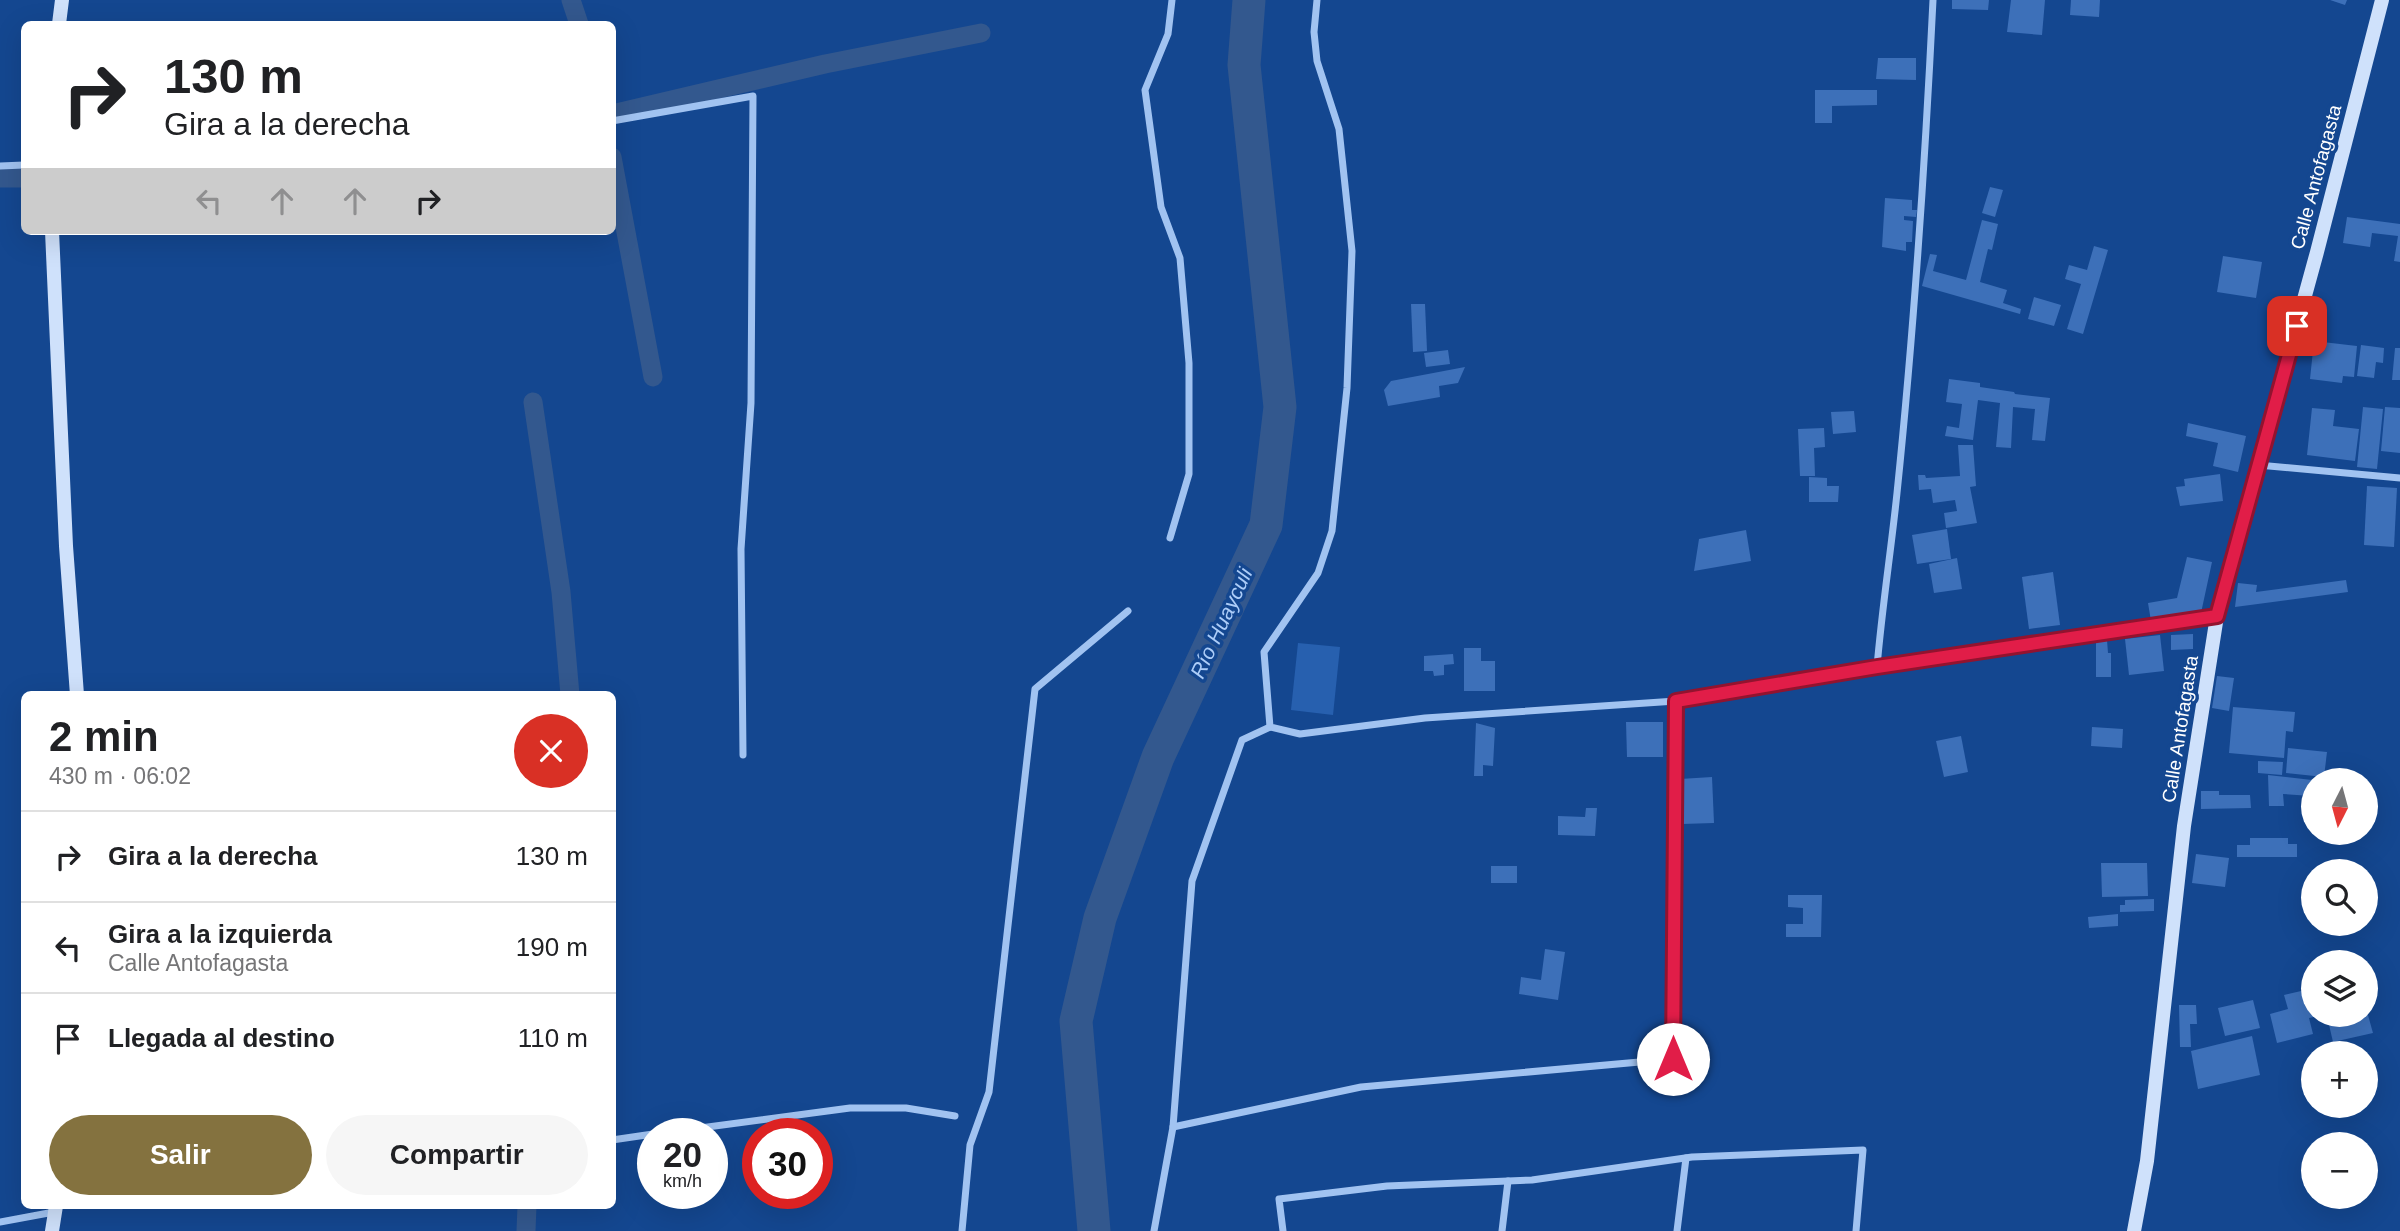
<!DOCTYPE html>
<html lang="es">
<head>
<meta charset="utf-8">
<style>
  :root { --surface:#fff; --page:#f6f6f6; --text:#202124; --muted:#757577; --line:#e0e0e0; --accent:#84723f }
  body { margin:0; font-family:Helvetica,sans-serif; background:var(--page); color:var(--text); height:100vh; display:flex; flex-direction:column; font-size:26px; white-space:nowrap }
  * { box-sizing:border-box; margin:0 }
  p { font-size:23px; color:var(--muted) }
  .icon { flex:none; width:38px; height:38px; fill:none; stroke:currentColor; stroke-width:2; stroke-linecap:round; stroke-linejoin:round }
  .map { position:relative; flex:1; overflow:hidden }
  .side { position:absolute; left:21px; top:691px; width:595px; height:518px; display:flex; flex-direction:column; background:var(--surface); border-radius:10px; box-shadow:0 7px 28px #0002 }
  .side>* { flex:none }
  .top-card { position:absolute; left:21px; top:21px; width:595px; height:214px; border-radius:10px; box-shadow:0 7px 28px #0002; background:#fff; color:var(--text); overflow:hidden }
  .needle { width:46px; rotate:186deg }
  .controls { position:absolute; left:2301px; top:768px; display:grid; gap:14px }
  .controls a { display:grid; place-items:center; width:77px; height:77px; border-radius:50%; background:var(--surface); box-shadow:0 7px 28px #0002; font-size:35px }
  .speed { position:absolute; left:637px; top:1118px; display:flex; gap:14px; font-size:35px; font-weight:700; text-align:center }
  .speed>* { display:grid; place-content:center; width:91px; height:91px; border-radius:50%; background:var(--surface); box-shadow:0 7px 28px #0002; line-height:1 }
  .speed small { font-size:18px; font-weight:400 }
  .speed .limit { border:10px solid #d22; background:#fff; color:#111 }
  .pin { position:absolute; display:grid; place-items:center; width:60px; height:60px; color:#fff; margin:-30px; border-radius:14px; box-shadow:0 4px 10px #0006 }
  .me { position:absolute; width:77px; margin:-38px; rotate:0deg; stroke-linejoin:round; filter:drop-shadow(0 0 5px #0008) }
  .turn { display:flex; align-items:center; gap:24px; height:147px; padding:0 28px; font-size:32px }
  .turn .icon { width:91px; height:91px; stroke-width:2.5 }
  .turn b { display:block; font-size:49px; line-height:60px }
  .lanes { display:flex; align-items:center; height:66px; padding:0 28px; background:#0003; justify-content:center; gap:35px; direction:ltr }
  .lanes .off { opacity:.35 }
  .round { display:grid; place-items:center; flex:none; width:74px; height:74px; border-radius:37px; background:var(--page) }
  .summary { display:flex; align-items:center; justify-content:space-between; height:119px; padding:0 28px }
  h1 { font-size:42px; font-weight:700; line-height:52px }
  .action { display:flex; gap:14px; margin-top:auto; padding:14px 28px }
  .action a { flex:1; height:80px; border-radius:42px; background:var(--accent); color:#fff; font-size:28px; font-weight:700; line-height:80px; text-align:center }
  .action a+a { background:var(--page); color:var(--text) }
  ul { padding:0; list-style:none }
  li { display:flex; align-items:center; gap:21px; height:91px; padding:0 28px; border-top:2px solid var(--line) }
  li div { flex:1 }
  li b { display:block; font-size:26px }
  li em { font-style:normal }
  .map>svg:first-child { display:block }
</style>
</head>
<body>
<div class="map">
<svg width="2400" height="1231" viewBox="0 0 2400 1231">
  <rect width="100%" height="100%" fill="#144790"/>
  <polygon fill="#2760af" points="1298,643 1340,647 1333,715 1291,710"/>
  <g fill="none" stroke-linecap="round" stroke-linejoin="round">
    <g stroke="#33588e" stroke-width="19">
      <polyline points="571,0 579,24"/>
      <polyline points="612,114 825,64 981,33"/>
      <polyline points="612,157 653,377"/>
      <polyline points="0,178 24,178"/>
      <polyline points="533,402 561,592 570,695"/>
      <polyline points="526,1231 527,1206"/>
    </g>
    <polyline stroke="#33588e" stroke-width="33" points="1094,1231 1076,1021 1100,918 1158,757 1266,525 1280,407 1244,65 1249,0"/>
  </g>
  <g fill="#3d70b9">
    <polygon points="1952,0 1989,0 1988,10 1952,9"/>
    <polygon points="2011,0 2045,0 2042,35 2007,32"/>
    <polygon points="2071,0 2100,0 2099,17 2070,15"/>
    <polygon points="2330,0 2347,0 2345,5"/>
    <polygon points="1878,58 1916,58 1916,80 1876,79"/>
    <polygon points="1815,90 1877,90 1877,105 1832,106 1832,123 1815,123"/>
    <polygon points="1990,187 2003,190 1995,217 1982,213"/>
    <polygon points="1885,198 1912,200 1912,210 1917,210 1916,217 1904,216 1904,220 1913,221 1912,242 1906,242 1906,251 1882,247"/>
    <polygon points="2347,217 2400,224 2400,262 2394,261 2398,236 2372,233 2370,247 2343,243"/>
    <polygon points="1982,220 1998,224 1992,250 1988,249 1980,282 2007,290 2003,303 2021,309 2020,314 1922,286 1930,254 1937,255 1933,271 1966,280"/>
    <polygon points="2094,246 2108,250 2083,334 2067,329 2081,284 2065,279 2069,265 2087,270"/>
    <polygon points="2223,256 2262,262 2256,298 2217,292"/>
    <polygon points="2034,297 2061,305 2054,326 2028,319"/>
    <polygon points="1411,304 1425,304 1427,351 1413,352"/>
    <polygon points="2314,341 2357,346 2354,377 2343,376 2342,383 2310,379"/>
    <polygon points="2361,345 2384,348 2383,363 2376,362 2374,378 2357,376"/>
    <polygon points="2395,348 2400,348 2400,380 2392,380"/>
    <polygon points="1448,350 1450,364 1426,367 1424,353"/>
    <polygon points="1465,367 1458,383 1439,386 1440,397 1388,406 1384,390 1391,381"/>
    <polygon points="1949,379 1980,383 1980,387 2014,392 2015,394 2050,398 2045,441 2032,440 2035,409 2013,407 2011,448 1996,447 2000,403 1978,400 1973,440 1945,436 1947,426 1959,428 1962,404 1946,402"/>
    <polygon points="2363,407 2383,409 2377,469 2357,467"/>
    <polygon points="2385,407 2400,408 2400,453 2381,451"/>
    <polygon points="2312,408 2335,410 2333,426 2359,429 2355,461 2307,455"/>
    <polygon points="1854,411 1856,432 1833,434 1831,412"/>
    <polygon points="2188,423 2246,436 2238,472 2213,466 2218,443 2186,436"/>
    <polygon points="1824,428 1825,447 1814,448 1815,476 1800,476 1798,429"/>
    <polygon points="1958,445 1973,445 1976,486 1970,487 1977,523 1946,528 1944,513 1957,511 1955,500 1933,503 1931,489 1919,490 1918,475 1925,475 1926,478 1960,476"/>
    <polygon points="2220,474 2223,501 2180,506 2176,487 2185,486 2184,479"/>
    <polygon points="1809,477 1827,478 1827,486 1839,486 1838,502 1809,502"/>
    <polygon points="2367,486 2397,488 2394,547 2364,545"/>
    <polygon points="1947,529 1951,559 1917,564 1912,535"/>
    <polygon points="1746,530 1751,561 1694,571 1699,539"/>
    <polygon points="2187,557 2212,562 2201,613 2151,621 2148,603 2177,598"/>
    <polygon points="1957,558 1962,589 1934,593 1929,564"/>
    <polygon points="2053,572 2060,625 2029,629 2022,577"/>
    <polygon points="2346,580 2348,592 2235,607 2238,583 2257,585 2256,592"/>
    <polygon points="2193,634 2193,649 2171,650 2171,635"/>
    <polygon points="2160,635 2164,671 2129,675 2125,639"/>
    <polygon points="2096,640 2107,640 2108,653 2111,653 2111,677 2096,677"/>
    <polygon points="1464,648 1481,648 1481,661 1495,661 1495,691 1464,691"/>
    <polygon points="1453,654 1454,664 1444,665 1444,675 1434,676 1433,671 1424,671 1424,656"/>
    <polygon points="2217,676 2234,678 2229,711 2212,708"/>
    <polygon points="2233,707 2295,712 2293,732 2286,731 2284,758 2229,753"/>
    <polygon points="1626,722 1663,722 1663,757 1627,757"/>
    <polygon points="1476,723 1495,728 1493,766 1483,765 1483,776 1474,776"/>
    <polygon points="2092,727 2123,729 2122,748 2091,746"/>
    <polygon points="1961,736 1968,772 1944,777 1936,741"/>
    <polygon points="2288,748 2327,752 2324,777 2286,773"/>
    <polygon points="2258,761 2283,762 2282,775 2258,773"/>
    <polygon points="2268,775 2312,780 2311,796 2283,794 2284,806 2269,806"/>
    <polygon points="1712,777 1714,823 1682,824 1680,779"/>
    <polygon points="2201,791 2219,791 2219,795 2250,795 2251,808 2201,809"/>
    <polygon points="1586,808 1597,808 1595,836 1558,835 1558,816 1585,817"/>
    <polygon points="2250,838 2288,838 2288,844 2297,844 2297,857 2237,857 2237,845 2250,845"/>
    <polygon points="2196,854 2229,858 2225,887 2192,883"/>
    <polygon points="2101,863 2147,863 2148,896 2102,897"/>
    <rect x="1491" y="866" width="26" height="17"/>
    <polygon points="1788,895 1822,895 1821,937 1786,937 1786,924 1803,924 1803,908 1788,907"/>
    <polygon points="2154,899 2154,911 2120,912 2120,905 2125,905 2125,900"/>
    <polygon points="2118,914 2118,926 2089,928 2088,917"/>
    <polygon points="1545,949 1565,952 1558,1000 1519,994 1521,977 1541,980"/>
    <polygon points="2314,988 2314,1017 2309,1018 2313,1034 2277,1043 2270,1014 2288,1009 2284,995"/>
    <polygon points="2253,1000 2260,1028 2225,1036 2218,1008"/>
    <polygon points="2179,1005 2196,1005 2197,1024 2190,1024 2191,1047 2180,1047"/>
    <polygon points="2366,1008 2373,1033 2333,1042 2327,1016 2366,1015"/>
    <polygon points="2252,1036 2260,1075 2198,1089 2191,1051"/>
  </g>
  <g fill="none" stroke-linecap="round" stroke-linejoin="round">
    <g stroke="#a1c3f1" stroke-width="7">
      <polyline points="1317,0 1314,32 1317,61 1339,129 1352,251 1347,388 1332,531 1318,573 1264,652 1270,727 1300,734 1425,718 1676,701 1877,667 2216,616"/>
      <polyline points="612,121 753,96 751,403 741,549 743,755"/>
      <polyline points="0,166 24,165"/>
      <polyline points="2258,465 2400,478"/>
      <polyline points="1170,538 1189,474 1189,363 1180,258 1161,207 1145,90 1168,34 1172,0"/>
      <path d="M1877,667C1882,608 1891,551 1897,493C1914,329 1925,164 1933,0"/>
      <polyline points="1173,1127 1361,1087 1673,1059 1676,701"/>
      <polyline points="655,1134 850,1108 906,1108 955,1116"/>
      <polyline points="612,1140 653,1134"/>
      <polyline points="0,1222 54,1212"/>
      <polyline points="962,1231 970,1145 989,1092 1035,689 1128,611"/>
      <polyline points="1154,1231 1173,1127 1192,881 1242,740 1270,727"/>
      <polyline points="1283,1231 1279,1199 1387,1186 1532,1180 1692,1157 1863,1150 1856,1231"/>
      <polyline points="1502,1231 1508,1181"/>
      <polyline points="1677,1231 1686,1158"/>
    </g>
    <g stroke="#cfe1fb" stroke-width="14">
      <polyline points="59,24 62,0"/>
      <polyline points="52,231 66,546 77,695"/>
      <polyline points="52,1231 56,1206"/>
      <polyline points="2134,1231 2147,1161 2184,826 2217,616 2317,252 2382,0"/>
    </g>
  </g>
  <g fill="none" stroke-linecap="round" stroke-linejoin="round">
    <g stroke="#92132f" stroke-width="18">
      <polyline id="route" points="1673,1059 1676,701 1877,667 2217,616 2297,326"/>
    </g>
    <use href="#route" stroke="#e11d48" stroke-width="12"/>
  </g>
  <g text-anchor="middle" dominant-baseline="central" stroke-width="7" stroke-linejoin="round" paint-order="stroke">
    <g font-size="19" fill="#fff" stroke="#144790">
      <text transform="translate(2316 177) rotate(-75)">Calle Antofagasta</text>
      <text transform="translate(2180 729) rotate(-81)">Calle Antofagasta</text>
    </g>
    <g font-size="21" font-style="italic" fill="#adcdf8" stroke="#144790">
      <text transform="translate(1221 623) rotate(-65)">Río Huayculi</text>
    </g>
  </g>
</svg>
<div class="controls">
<a><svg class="needle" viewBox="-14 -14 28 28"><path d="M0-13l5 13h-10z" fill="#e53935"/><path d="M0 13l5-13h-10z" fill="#757577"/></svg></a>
<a><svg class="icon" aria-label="search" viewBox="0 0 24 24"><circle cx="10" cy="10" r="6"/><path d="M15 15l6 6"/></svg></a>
<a><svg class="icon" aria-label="layers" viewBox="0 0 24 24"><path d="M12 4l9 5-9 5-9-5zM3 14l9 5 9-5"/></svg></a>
<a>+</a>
<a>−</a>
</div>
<div class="speed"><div>20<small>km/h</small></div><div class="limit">30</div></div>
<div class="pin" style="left:2297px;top:326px;background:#d93025"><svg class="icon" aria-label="arrive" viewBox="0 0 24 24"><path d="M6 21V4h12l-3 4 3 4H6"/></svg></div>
<svg class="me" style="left:1673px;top:1059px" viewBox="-20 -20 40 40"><circle r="19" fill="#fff"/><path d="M0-13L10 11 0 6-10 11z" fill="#e11d48"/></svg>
<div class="top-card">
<div class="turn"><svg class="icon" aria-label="right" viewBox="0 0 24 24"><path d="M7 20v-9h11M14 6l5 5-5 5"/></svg><div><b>130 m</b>Gira a la derecha</div></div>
<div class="lanes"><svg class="icon off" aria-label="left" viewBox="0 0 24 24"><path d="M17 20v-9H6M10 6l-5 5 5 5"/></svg><svg class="icon off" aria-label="ahead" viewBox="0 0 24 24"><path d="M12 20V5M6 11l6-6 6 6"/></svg><svg class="icon off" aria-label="ahead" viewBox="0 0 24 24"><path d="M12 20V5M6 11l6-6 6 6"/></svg><svg class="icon" aria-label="right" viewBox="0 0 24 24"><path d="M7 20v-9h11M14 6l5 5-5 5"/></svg></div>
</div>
<section class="side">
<div class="summary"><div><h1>2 min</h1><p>430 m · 06:02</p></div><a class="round" style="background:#d93025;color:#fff"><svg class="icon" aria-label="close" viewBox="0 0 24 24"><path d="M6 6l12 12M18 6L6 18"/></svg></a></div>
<ul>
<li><svg class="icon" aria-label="right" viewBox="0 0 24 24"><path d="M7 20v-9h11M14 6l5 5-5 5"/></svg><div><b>Gira a la derecha</b></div><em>130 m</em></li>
<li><svg class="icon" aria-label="left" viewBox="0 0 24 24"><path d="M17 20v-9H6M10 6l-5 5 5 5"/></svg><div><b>Gira a la izquierda</b><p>Calle Antofagasta</p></div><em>190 m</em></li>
<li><svg class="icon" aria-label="arrive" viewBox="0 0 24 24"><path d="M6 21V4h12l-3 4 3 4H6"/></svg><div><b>Llegada al destino</b></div><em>110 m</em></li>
</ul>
<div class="action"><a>Salir</a><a>Compartir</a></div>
</section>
</div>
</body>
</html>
